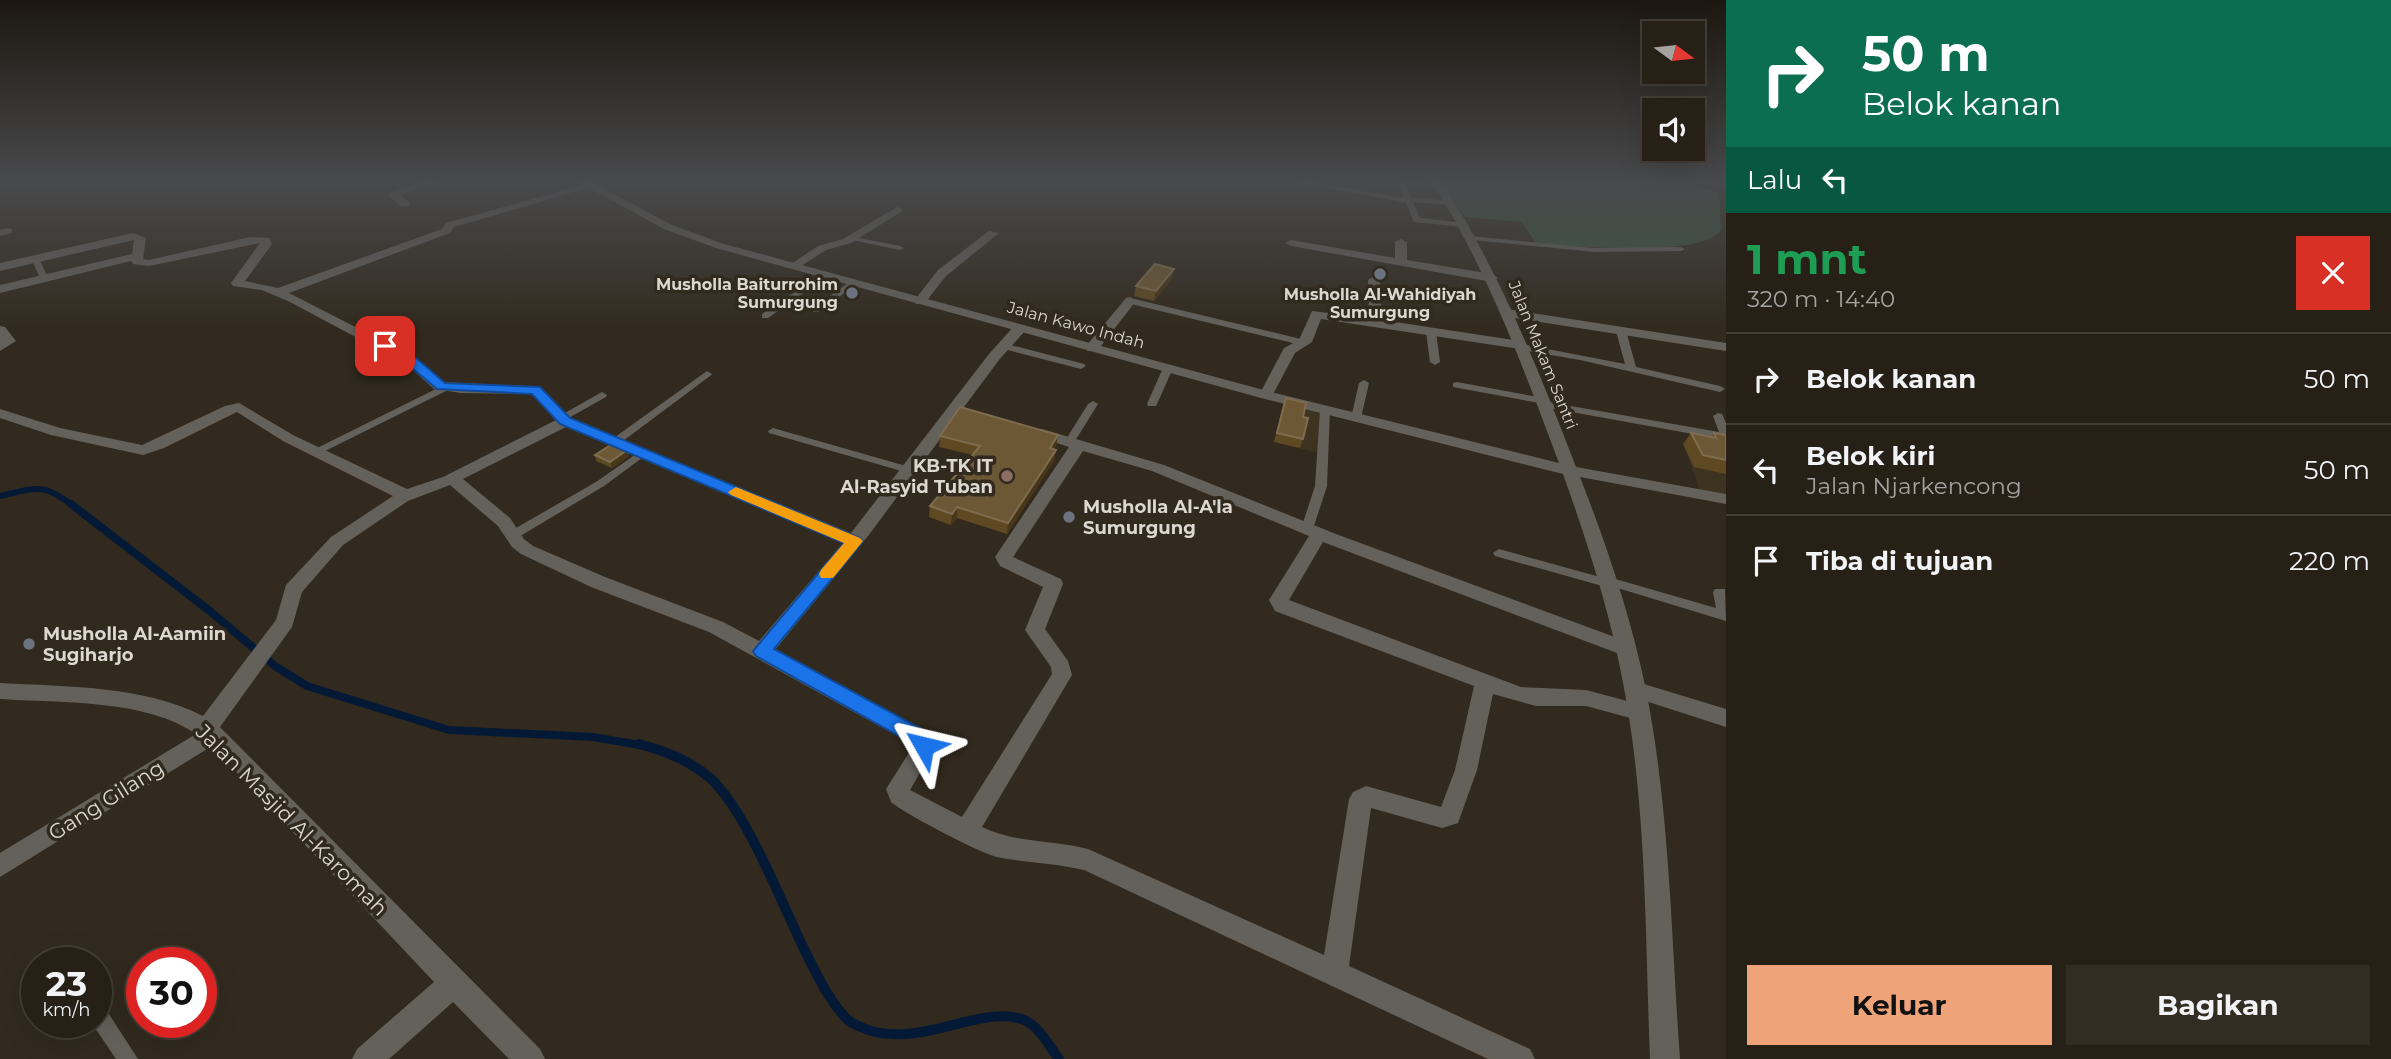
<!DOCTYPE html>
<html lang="id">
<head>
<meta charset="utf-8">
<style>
  :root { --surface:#262016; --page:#322d23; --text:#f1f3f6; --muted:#a4a3a1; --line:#423e35; --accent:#efa378 }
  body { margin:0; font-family:Montserrat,sans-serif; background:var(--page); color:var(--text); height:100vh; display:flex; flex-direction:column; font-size:26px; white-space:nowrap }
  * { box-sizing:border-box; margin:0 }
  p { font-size:23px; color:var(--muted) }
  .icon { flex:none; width:38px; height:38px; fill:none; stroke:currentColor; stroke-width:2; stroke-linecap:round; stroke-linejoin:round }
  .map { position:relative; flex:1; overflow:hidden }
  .details { display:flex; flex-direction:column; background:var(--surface); width:665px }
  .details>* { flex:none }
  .hud { background:#0b6e4f; color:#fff; overflow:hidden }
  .needle { width:46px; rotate:105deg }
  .tools { position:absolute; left:1642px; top:21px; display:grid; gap:14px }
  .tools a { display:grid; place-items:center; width:63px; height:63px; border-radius:0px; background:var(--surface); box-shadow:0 7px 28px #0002,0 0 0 2px var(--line); font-size:35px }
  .speed { position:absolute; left:21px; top:947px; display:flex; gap:14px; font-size:35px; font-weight:700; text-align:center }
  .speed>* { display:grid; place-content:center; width:91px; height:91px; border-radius:50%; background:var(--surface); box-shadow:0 7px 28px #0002,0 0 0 2px var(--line); line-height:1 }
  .speed small { font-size:18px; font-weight:400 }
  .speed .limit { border:10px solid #d22; background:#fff; color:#111 }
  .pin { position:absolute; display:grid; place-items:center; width:60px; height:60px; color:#fff; margin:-30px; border-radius:14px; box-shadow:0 4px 10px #0006 }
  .me { position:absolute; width:77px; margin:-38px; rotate:307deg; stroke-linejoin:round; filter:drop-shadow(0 0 5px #0008) }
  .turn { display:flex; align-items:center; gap:24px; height:147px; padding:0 21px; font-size:32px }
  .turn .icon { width:91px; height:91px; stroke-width:2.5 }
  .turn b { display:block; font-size:49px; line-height:60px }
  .then { display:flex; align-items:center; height:66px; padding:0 21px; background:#0003; gap:14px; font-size:26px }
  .round { display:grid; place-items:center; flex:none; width:74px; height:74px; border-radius:0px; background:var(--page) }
  .headline { display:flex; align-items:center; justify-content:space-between; height:119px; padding:0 21px }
  h1 { font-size:42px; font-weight:700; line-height:52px; color:#1e9e55 }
  .cta { display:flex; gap:14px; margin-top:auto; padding:14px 21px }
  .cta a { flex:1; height:80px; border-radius:0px; background:var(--accent); color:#111; font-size:28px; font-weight:700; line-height:80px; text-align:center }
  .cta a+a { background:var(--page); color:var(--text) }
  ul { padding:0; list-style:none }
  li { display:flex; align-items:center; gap:21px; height:91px; padding:0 21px; border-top:2px solid var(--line) }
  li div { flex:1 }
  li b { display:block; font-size:26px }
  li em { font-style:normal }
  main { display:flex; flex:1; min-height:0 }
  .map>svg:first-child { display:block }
</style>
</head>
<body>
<main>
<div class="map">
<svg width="1726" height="1059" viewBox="0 0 1726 1059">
  <rect width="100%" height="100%" fill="#322a1e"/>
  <g fill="#3e3221">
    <polygon points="1284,403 1322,413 1319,453 1273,442"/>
    <polygon points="1683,444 1726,449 1726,495 1700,490"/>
  </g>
  <path fill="#39543e" d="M1442,182H1671L1719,193L1721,229C1705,259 1568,246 1536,243L1522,222L1465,217Z"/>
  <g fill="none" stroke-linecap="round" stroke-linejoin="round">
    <path stroke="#041936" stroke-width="6" d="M0,496C36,488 43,482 73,506"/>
    <polyline stroke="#041936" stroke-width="8" points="71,504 211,612 275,666 307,686 449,730 593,737 646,746"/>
    <path stroke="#041936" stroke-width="10" d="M639,744C665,751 689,760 710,778C746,810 782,904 804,949C816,973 829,1002 849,1021C853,1024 859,1026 863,1028C917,1051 981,1003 1024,1020C1040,1027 1049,1046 1059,1059"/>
    <g fill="#64615b" fill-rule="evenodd">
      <polygon points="1297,182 1313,182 1404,198 1398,182 1441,185 1441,187 1439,188 1406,185 1411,197 1450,201 1454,203 1450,205 1413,202 1420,218 1465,223 1469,225 1465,227 1414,222 1406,203"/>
      <polygon points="849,236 900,246 904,248 900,250 852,240 848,238"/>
      <polygon points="1470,236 1595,248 1681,247 1685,249 1681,251 1595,252 1473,240 1469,238"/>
      <polygon points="32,256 39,258 48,278 47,280 40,278 31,258"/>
      <polygon points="822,273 829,275 768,318 762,318 762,314"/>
      <polygon points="851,281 858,283 819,312 813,312 813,308"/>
      <polygon points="1130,298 1305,340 1310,343 1305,346 1127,303 1127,299"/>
      <polygon points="1621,328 1626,331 1636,367 1720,386 1725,389 1720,392 1580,360 1521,350 1516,347 1521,344 1625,364 1616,331"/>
      <polygon points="1431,329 1436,332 1440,362 1435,365 1430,362 1426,332"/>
      <polygon points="1003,343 1084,364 1086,366 1081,369 1000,348 998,346"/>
      <polygon points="1168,365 1173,368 1157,404 1156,406 1148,406 1147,404 1163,368"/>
      <polygon points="707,371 712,374 710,376 619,444 611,444 610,442 611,440"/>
      <polygon points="1364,380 1369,383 1361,418 1356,421 1351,418 1359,383"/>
      <polygon points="1457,382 1543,398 1548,402 1719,432 1713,416 1718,413 1722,414 1726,423 1726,440 1544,407 1540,406 1539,403 1453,387 1453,383"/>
      <polygon points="446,384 450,385 450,389 319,454 311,454 309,452"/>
      <polygon points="602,392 607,395 606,397 565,420 557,420 556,418"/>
      <polygon points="1093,401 1098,404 1075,441 1070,444 1066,443 1065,441 1088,404"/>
      <polygon points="1325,407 1330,410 1327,486 1313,529 1307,533 1301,529 1315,486 1320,410"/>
      <polygon points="773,428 913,468 915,470 913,472 905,472 769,433 768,431"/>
      <polygon points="642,450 646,451 648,453 646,455 604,486 517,538 509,538 507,535 509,532 596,482"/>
      <polygon points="1499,549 1600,577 1605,576 1716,608 1713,592 1715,589 1725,589 1726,621 1611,586 1606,587 1495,556 1493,553"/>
      <polygon points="96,1002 103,1005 138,1059 116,1059 91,1022 96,1022"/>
    </g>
    <g fill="#64615b" fill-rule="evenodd">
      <polygon points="422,182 438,182 400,195 409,202 409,206 401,206 387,194"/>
      <path d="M586,184L595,186L454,227L450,233L289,293L416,358L443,382L541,387L570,418L851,533L989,354L1015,325H1025V331L999,360L868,536L775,650L928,732L934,749L910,790L962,817L1052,674L1051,667L1025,630L1043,587L1000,566L995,557L1069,447L1032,435L1029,432L1032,429H1042L1164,465L1336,534L1631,643L1634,648L1631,653L1624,655L1617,653L1323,542L1289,600L1521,687L1586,690L1646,706L1649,712L1646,718L1638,720L1586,706H1536L1493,694L1477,770L1458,823L1442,828L1371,808L1349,966L1530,1049L1535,1059H1488L1084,870C1055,863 1026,863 997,857C980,853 905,814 891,802L886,789L912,748L910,743L709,632L591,587L521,554L512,547L498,526L450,485L408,501L343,545L302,592L292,627L220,727L540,1049L545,1059H509L453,1002L389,1059H352L357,1049L434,982L212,746L0,877V853L196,734C146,699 60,703 0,699V683C68,687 141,685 203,716L276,620L286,585L331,537L393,496L283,441L237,412L164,448L143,455L51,435L0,418V409L60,428L142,445L225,406L239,403L293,435L407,489L443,477L556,420L532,394L461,393L434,389L406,364L290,302L262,290L233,286L231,283L260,243L149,266L133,264L131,261L0,293V285L132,254L134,240L0,271V263L133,233L146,238L143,259L149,260L250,237L269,238L272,244L245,281L278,288L442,229L446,223ZM566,427L843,543L759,641L723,622L605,577L533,546L524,539L510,518L463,479ZM1083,451L1152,471L1309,536L1269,600L1275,611L1474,686L1455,770L1441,807L1366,786L1353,792L1349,799L1324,955L1088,849C1053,840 1014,843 982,827L1072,675L1068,661L1045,629L1063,584L1061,579L1013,557Z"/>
      <polygon points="897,207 901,208 901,212 851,243 826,250 798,268 788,266 818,246 843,239"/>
      <polygon points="8,228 12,229 12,233 0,236 0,230"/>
      <polygon points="989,231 999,233 946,276 924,304 916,304 914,301 938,270"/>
      <polygon points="1401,239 1407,242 1407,260 1492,274 1498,278 1492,282 1291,246 1285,243 1291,240 1395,258 1395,242"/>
      <polygon points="1374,276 1380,280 1382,320 1520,341 1527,345 1520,349 1321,319 1312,342 1295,353 1271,398 1261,398 1259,395 1284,348 1299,340 1312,311 1369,318 1368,280"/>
      <polygon points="1130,297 1136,301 1097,351 1087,351 1087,345 1126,298"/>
      <polygon points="1507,309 1726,343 1726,351 1502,316 1502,310"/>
      <polygon points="0,326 5,327 16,341 0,351"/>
      <polygon points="1634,681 1726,709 1726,727 1627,695 1624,689 1627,683"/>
    </g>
    <path fill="#64615b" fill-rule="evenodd" d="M578,182H591L672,225L724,244L1271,392L1559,463C1523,366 1487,270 1432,182H1442C1499,271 1538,368 1576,467L1726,494V504L1580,477C1607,546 1631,617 1646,690C1670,811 1671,936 1680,1059H1650C1645,936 1647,810 1624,688C1611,615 1588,544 1563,474L1261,398L716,248L664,229Z"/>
  </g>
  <g fill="#5f4923">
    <polygon points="1174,269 1172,279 1154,301 1134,296 1136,286"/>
    <polygon points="1283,406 1303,417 1303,439 1300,448 1274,442"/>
    <polygon points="1691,433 1712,437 1714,433 1726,435 1726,474 1694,467 1683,444"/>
    <polygon points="1058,435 1056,446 1054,449 1056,450 1054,461 1007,534 957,518 951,525 929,517 930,506 973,455 939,447 940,436"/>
    <polygon points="627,450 629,456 612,468 596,461 595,455"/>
  </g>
  <g fill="#483619">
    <polygon points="1174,269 1172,279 1154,301 1156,291"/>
    <polygon points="1058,435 1056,446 1048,459 1050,448"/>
    <polygon points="627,450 629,456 612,468 610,462"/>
    <polygon points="1056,450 1054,461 1007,534 1008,523"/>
    <polygon points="957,507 957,518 951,525 952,514"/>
  </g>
  <g fill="#6d5836" stroke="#7e6c4e" stroke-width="2">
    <polygon points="1155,264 1174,269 1156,291 1136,286"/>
    <polygon points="1286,398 1306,403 1303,417 1308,418 1303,439 1277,433"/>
    <polygon points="960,407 1058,435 1050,448 1056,450 1008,523 957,507 952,514 930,506 980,446 940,436"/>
    <polygon points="1691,433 1716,438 1714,433 1726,435 1726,460 1703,455"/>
    <polygon points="612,444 627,450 610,462 595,455"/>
  </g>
  <linearGradient id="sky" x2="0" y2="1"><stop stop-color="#1c1710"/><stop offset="0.55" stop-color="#494a4c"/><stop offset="1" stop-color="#494a4c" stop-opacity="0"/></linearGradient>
  <rect width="1726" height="330" fill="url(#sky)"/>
  <polygon fill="#1a73e8" stroke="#114b97" stroke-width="2" points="385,343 416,358 445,383 540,387 570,418 860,538 863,541 860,545 774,649 927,732 934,746 932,752 924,754 917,752 913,744 756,656 753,651 844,543 560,424 532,394 437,389 407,364 381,349 381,344"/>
  <polygon fill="#f59e0b" points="736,487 860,538 863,541 833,578 821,578 819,574 821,570 844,543 731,495 728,492"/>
  <g fill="#6b7280" stroke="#322a1e" stroke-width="2.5">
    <circle cx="1380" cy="274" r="7"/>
    <circle cx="852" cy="293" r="7"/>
    <circle cx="1069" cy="517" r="7"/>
    <circle cx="29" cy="644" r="7"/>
  </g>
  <circle fill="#8d6e63" stroke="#322a1e" stroke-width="2.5" cx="1007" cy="476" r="7"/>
  <g text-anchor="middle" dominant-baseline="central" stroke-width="7" stroke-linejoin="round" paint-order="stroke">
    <g font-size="16" font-weight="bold" fill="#dcd7d0" stroke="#322a1e" text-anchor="end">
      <text x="838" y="284">Musholla Baiturrohim<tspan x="838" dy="18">Sumurgung</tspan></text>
      <text x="1380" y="294" text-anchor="middle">Musholla Al-Wahidiyah<tspan x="1380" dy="18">Sumurgung</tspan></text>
    </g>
    <g font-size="16" fill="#dcd7d0" stroke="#322a1e">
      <text transform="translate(1076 325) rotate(15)">Jalan Kawo Indah</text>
      <text transform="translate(1543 355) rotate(68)">Jalan Makam Santri</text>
    </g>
    <g font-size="18" font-weight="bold" fill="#dcd7d0" stroke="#322a1e" text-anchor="start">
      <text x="993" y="466" text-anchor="end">KB-TK IT<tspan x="993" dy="21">Al-Rasyid Tuban</tspan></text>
      <text x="1083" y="507">Musholla Al-A'la<tspan x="1083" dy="21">Sumurgung</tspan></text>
      <text x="43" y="634">Musholla Al-Aamiin<tspan x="43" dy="21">Sugiharjo</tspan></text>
    </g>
    <g font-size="21" fill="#dcd7d0" stroke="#322a1e">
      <text transform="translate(106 800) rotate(-32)">Gang Gilang</text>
      <text transform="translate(292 820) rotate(45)">Jalan Masjid Al-Karomah</text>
    </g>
  </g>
</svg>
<div class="tools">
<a><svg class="needle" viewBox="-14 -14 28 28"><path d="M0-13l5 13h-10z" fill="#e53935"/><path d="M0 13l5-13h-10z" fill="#a4a3a1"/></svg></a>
<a><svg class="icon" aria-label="sound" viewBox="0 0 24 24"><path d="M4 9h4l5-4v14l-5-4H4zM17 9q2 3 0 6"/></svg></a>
</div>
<div class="speed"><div>23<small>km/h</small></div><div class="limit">30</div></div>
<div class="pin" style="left:385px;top:346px;background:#d93025"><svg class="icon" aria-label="arrive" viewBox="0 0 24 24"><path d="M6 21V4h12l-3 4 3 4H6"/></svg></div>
<svg class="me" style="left:924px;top:746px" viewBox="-20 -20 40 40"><path d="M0-17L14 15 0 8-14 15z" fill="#1a73e8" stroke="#fff" stroke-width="4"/></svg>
</div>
<section class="details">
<div class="hud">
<div class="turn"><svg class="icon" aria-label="right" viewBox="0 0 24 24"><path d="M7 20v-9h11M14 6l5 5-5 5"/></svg><div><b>50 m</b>Belok kanan</div></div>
<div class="then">Lalu<svg class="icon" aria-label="left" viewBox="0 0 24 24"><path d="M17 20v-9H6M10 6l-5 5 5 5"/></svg></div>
</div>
<div class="headline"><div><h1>1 mnt</h1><p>320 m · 14:40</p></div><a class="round" style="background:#d93025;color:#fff"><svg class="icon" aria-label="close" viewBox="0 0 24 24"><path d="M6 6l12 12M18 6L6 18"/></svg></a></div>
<ul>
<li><svg class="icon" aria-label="right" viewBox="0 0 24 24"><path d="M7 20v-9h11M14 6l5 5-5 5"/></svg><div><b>Belok kanan</b></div><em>50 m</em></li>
<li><svg class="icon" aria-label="left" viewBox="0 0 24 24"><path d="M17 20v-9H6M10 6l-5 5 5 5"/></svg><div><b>Belok kiri</b><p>Jalan Njarkencong</p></div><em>50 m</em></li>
<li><svg class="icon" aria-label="arrive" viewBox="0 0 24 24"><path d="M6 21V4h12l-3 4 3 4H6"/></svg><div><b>Tiba di tujuan</b></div><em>220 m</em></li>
</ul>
<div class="cta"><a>Keluar</a><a>Bagikan</a></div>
</section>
</main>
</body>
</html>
